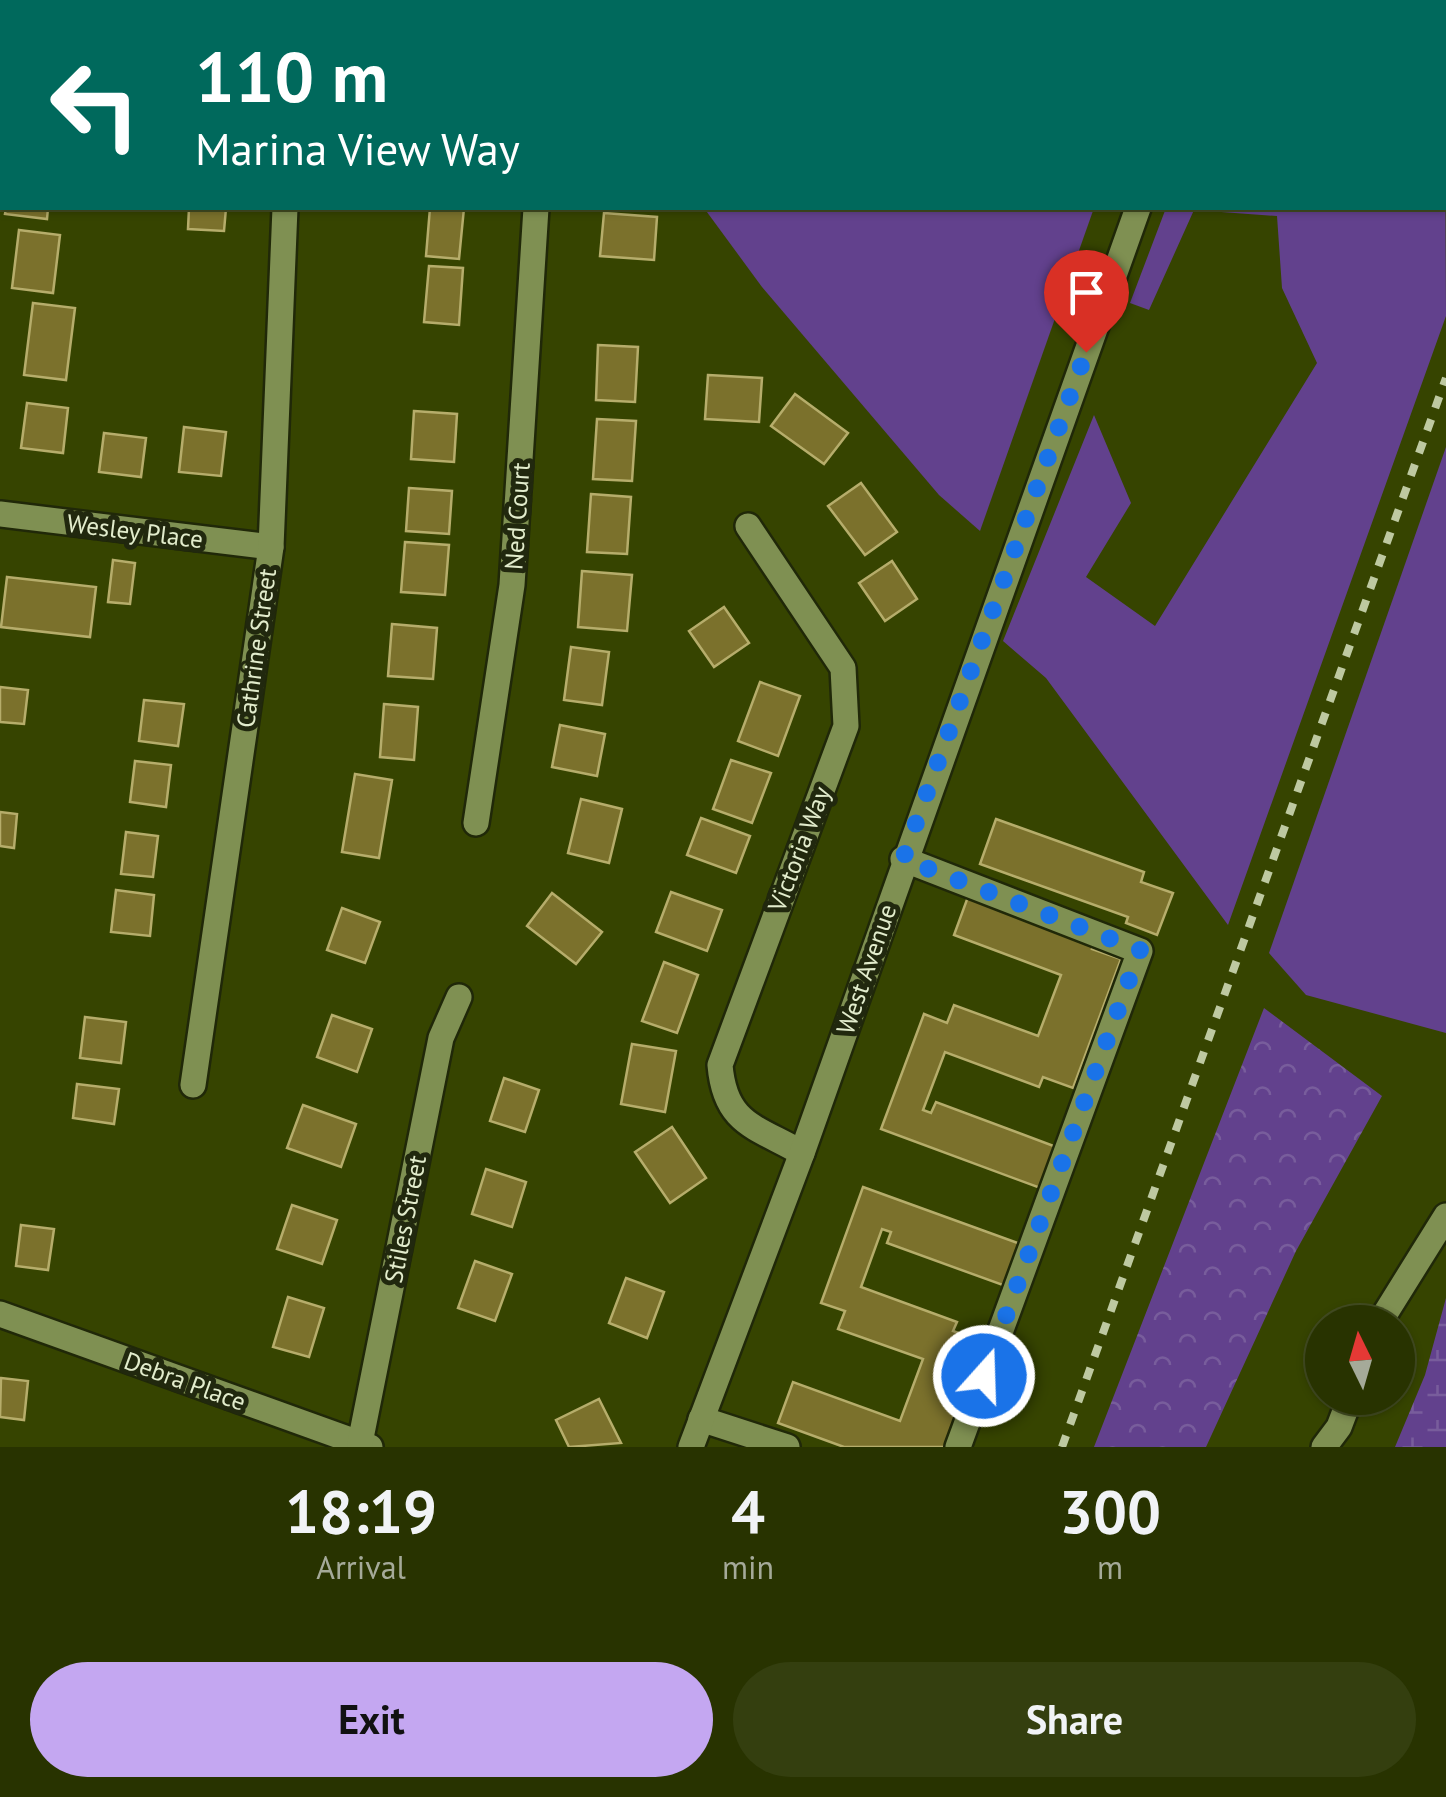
<!DOCTYPE html>
<html lang="en">
<head>
<meta charset="utf-8">
<style>
  :root { --surface:#283300; --page:#343f0f; --text:#f1f3f6; --muted:#a5aa99; --line:#444e22; --accent:#c4a7f1 }
  body { margin:0; font-family:"PT Sans",sans-serif; background:var(--page); color:var(--text); height:100vh; display:flex; flex-direction:column; font-size:38px; white-space:nowrap }
  * { box-sizing:border-box; margin:0 }
  p { font-size:32px; color:var(--muted) }
  .icon { flex:none; width:55px; height:55px; fill:none; stroke:currentColor; stroke-width:2; stroke-linecap:round; stroke-linejoin:round }
  .map { position:relative; height:1447px; overflow:hidden }
  .sheet { display:flex; flex-direction:column; background:var(--surface); flex:1 }
  .sheet>* { flex:none }
  .banner { position:absolute; left:0px; top:0px; width:1448px; height:210px; box-shadow:0 2px 8px #0004,0 0 0 2px var(--line); background:#00695c; color:#fff; overflow:hidden }
  .needle { width:65px; rotate:355deg }
  .tools { position:absolute; left:1305px; top:1305px; display:grid; gap:20px }
  .tools a { display:grid; place-items:center; width:110px; height:110px; border-radius:50%; background:var(--surface); box-shadow:0 2px 8px #0004,0 0 0 2px var(--line); font-size:50px }
  .pin { position:absolute; display:grid; place-items:center; width:85px; height:85px; color:#fff; margin:-102px -42px; border-radius:50% 50% 50% 0; rotate:-45deg; box-shadow:0 0 10px #0007 }
  .pin .icon { rotate:45deg }
  .me { position:absolute; width:110px; margin:-55px; rotate:20deg; stroke-linejoin:round; filter:drop-shadow(0 0 8px #0008) }
  .turn { display:flex; align-items:center; gap:35px; height:210px; padding:0 30px; font-size:45px }
  .turn .icon { width:130px; height:130px; stroke-width:2.5 }
  .turn b { display:block; font-size:70px; line-height:85px }
  .eta { display:flex; justify-content:space-evenly; align-items:center; height:170px; text-align:center }
  .eta b { font-size:60px; font-weight:700; line-height:70px }
  .action { display:flex; gap:20px; margin-top:auto; padding:20px 30px }
  .action a { flex:1; height:115px; border-radius:60px; background:var(--accent); color:#111; font-size:40px; font-weight:700; line-height:115px; text-align:center }
  .action a+a { background:var(--page); color:var(--text) }
  .map>svg:first-child { display:block }
</style>
</head>
<body>
<div class="map">
<svg width="1446" height="1447" viewBox="0 0 1446 1447">
  <defs>
    <pattern id="forest-crowns" width="20" height="18" patternUnits="userSpaceOnUse" patternTransform="scale(2.5)"><rect width="20" height="18" fill="#62418d"/><path d="M2 6a3 3 0 1 1 6 0M12 15a3 3 0 1 1 6 0" fill="none" stroke="#785d9c"/></pattern>
    <pattern id="wetland-marsh" width="20" height="14" patternUnits="userSpaceOnUse" patternTransform="scale(2.5)"><rect width="20" height="14" fill="#62418d"/><path d="M1 5h8M5 5V1M11 12h8M15 12V8" fill="none" stroke="#785d9c"/></pattern>
  </defs>
  <rect width="100%" height="100%" fill="#364400"/>
  <g fill="#62418d">
    <polygon points="554,0 1168,0 556,2"/>
    <polygon points="1445,95 1446,316 1228,925 1046,678 1003,641 1094,415 1131,503 1086,577 1155,626 1317,363 1282,288 1277,216 1194,210 1149,310 1130,303 1166,208 1445,208"/>
    <polygon points="704,208 1094,208 980,531 939,495 762,287"/>
    <polygon points="1446,447 1446,1033 1306,995 1269,953"/>
  </g>
  <polygon fill="url(#forest-crowns)" points="1264,1008 1382,1096 1296,1251 1206,1447 1094,1447"/>
  <polygon fill="url(#wetland-marsh)" points="1446,1298 1446,1447 1395,1447 1425,1375"/>
  <g fill="#7b712c" stroke="#b6ad6b" stroke-width="2.5">
    <polygon points="6,208 48,208 47,219 5,214"/>
    <polygon points="189,208 226,208 224,231 188,229"/>
    <polygon points="430,208 464,208 459,259 426,256"/>
    <polygon points="604,213 657,217 654,260 600,256"/>
    <polygon points="19,230 60,235 53,293 12,288"/>
    <polygon points="429,266 463,268 459,325 424,322"/>
    <polygon points="33,303 75,308 66,380 24,375"/>
    <polygon points="598,345 638,347 635,402 596,400"/>
    <polygon points="708,375 762,378 759,422 705,419"/>
    <polygon points="795,394 848,433 824,464 771,426"/>
    <polygon points="27,403 68,408 63,453 21,448"/>
    <polygon points="414,411 457,414 454,462 411,459"/>
    <polygon points="597,419 636,421 632,481 593,479"/>
    <polygon points="184,427 226,432 221,476 179,472"/>
    <polygon points="104,433 146,438 141,477 99,472"/>
    <polygon points="861,483 897,532 865,555 828,506"/>
    <polygon points="409,488 452,491 449,534 406,531"/>
    <polygon points="591,494 631,497 627,554 587,552"/>
    <polygon points="405,542 449,545 445,595 401,592"/>
    <polygon points="113,560 135,563 130,604 108,602"/>
    <polygon points="892,561 917,599 885,621 859,583"/>
    <polygon points="582,571 632,575 627,631 578,627"/>
    <polygon points="7,577 96,587 90,637 1,627"/>
    <polygon points="724,607 749,643 714,667 689,631"/>
    <polygon points="392,624 437,628 433,679 388,676"/>
    <polygon points="571,647 609,652 602,705 564,700"/>
    <polygon points="760,682 800,696 778,756 738,741"/>
    <polygon points="0,687 28,690 24,724 0,722"/>
    <polygon points="144,700 184,704 178,746 139,741"/>
    <polygon points="384,704 418,707 414,760 380,757"/>
    <polygon points="560,725 605,734 597,776 552,767"/>
    <polygon points="731,760 771,773 752,823 713,809"/>
    <polygon points="135,761 171,765 166,807 130,802"/>
    <polygon points="355,774 392,780 379,858 342,852"/>
    <polygon points="581,799 622,809 609,863 568,853"/>
    <polygon points="0,812 17,814 14,848 0,846"/>
    <polygon points="701,818 750,836 736,873 687,855"/>
    <polygon points="996,819 1144,872 1141,882 1173,893 1157,935 1126,923 1128,917 980,864"/>
    <polygon points="126,832 158,836 153,877 121,874"/>
    <polygon points="116,890 154,895 150,936 111,932"/>
    <polygon points="671,892 722,910 707,951 656,932"/>
    <polygon points="552,893 602,932 576,964 527,926"/>
    <polygon points="969,894 1095,941 1092,949 1121,959 1073,1088 1043,1077 1039,1087 945,1052 923,1110 931,1113 936,1102 1059,1148 1043,1189 881,1129 924,1014 947,1023 954,1005 1038,1036 1061,975 954,935"/>
    <polygon points="342,908 380,922 365,963 327,950"/>
    <polygon points="664,962 698,975 677,1033 642,1021"/>
    <polygon points="332,1015 372,1029 357,1072 317,1057"/>
    <polygon points="85,1017 126,1022 121,1063 80,1058"/>
    <polygon points="632,1044 676,1051 665,1112 621,1104"/>
    <polygon points="504,1078 539,1090 525,1132 490,1121"/>
    <polygon points="77,1084 119,1089 114,1124 73,1118"/>
    <polygon points="303,1105 356,1124 341,1167 287,1148"/>
    <polygon points="672,1127 706,1178 670,1203 635,1152"/>
    <polygon points="486,1169 526,1182 512,1227 472,1214"/>
    <polygon points="863,1187 1026,1246 1011,1288 887,1243 891,1232 882,1229 861,1287 957,1322 953,1331 983,1342 945,1447 844,1447 778,1423 793,1382 900,1421 923,1359 838,1329 845,1311 821,1303"/>
    <polygon points="292,1205 337,1220 322,1264 277,1249"/>
    <polygon points="21,1225 54,1229 48,1270 16,1266"/>
    <polygon points="475,1261 512,1274 495,1321 458,1308"/>
    <polygon points="626,1278 664,1292 647,1338 609,1323"/>
    <polygon points="288,1297 324,1308 309,1357 273,1347"/>
    <polygon points="1,1378 28,1381 24,1420 0,1417"/>
    <polygon points="599,1399 621,1443 569,1447 556,1420"/>
  </g>
  <g fill="none" stroke-linecap="round" stroke-linejoin="round">
    <g stroke="#202808" stroke-width="30">
      <g id="minor">
        <polyline points="520,0 522,2"/>
        <polyline points="293,2 294,0"/>
        <polyline points="1212,2 1213,0"/>
        <polyline points="0,514 271,547"/>
        <path d="M748,526L843,668L846,726L720,1065C725,1124 755,1126 802,1153"/>
        <polyline points="476,823 512,585 536,208"/>
        <polyline points="903,859 1140,951 958,1447"/>
        <polyline points="193,1085 271,547 285,208"/>
        <polyline points="0,1314 370,1447"/>
        <polyline points="1380,1322 1446,1216"/>
        <polyline points="701,1419 787,1447"/>
        <polyline points="360,1443 441,1038 459,997"/>
        <polyline points="691,1447 802,1153 1138,208"/>
        <polyline points="1324,1447 1339,1427 1350,1398"/>
      </g>
    </g>
    <use href="#minor" stroke="#7f9052" stroke-width="25"/>
    <polyline stroke="#bec9a1" stroke-width="8" stroke-dasharray="12 12" stroke-linecap="butt" points="1062,1447 1446,378"/>
  </g>
  <g fill="none" stroke-linecap="round" stroke-linejoin="round">
    <polyline stroke="#1a73e8" stroke-width="18" stroke-dasharray="0 32.4" points="984,1376 1140,950 903,859 1086,352"/>
  </g>
  <g text-anchor="middle" dominant-baseline="central" stroke-width="10" stroke-linejoin="round" paint-order="stroke">
    <g font-size="25" fill="#e2eccc" stroke="#21280e">
      <text transform="translate(517 516) rotate(-86)">Ned Court</text>
      <text transform="translate(135 531) rotate(7)">Wesley Place</text>
      <text transform="translate(256 648) rotate(-82)">Cathrine Street</text>
      <text transform="translate(799 849) rotate(-69)">Victoria Way</text>
      <text transform="translate(866 969) rotate(-71)">West Avenue</text>
      <text transform="translate(405 1219) rotate(-79)">Stiles Street</text>
      <text transform="translate(185 1381) rotate(20)">Debra Place</text>
    </g>
  </g>
</svg>
<div class="tools">
<a><svg class="needle" viewBox="-14 -14 28 28"><path d="M0-13l5 13h-10z" fill="#e53935"/><path d="M0 13l5-13h-10z" fill="#a5aa99"/></svg></a>
</div>
<div class="pin" style="left:1086px;top:352px;background:#d93025"><svg class="icon" aria-label="arrive" viewBox="0 0 24 24"><path d="M6 21V4h12l-3 4 3 4H6"/></svg></div>
<svg class="me" style="left:984px;top:1376px" viewBox="-20 -20 40 40"><circle r="17" fill="#1a73e8" stroke="#fff" stroke-width="3"/><path d="M0-11L8 9 0 5-8 9z" fill="#fff"/></svg>
<div class="banner">
<div class="turn"><svg class="icon" aria-label="left" viewBox="0 0 24 24"><path d="M17 20v-9H6M10 6l-5 5 5 5"/></svg><div><b>110 m</b>Marina View Way</div></div>
</div>
</div>
<section class="sheet">
<div class="eta">
<div><b>18:19</b><p>Arrival</p></div>
<div><b>4</b><p>min</p></div>
<div><b>300</b><p>m</p></div>
</div>
<div class="action"><a>Exit</a><a>Share</a></div>
</section>
</body>
</html>
